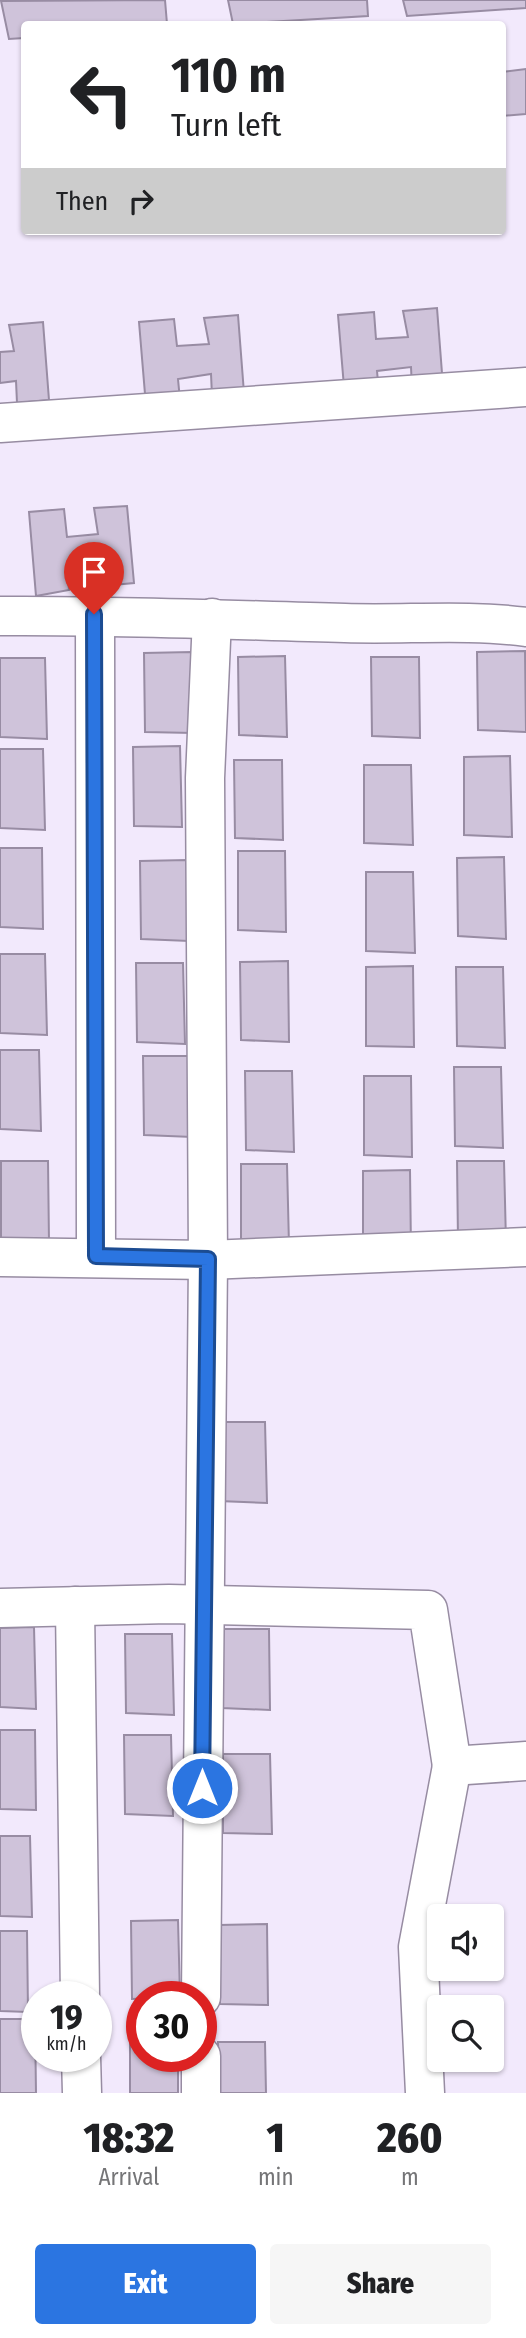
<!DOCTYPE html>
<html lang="en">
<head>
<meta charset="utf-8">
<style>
  :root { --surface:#fff; --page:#f6f6f6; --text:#202124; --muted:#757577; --accent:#2b75e1 }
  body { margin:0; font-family:"Fira Sans Condensed",sans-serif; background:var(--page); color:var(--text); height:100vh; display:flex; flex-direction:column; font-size:26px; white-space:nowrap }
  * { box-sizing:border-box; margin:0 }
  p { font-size:23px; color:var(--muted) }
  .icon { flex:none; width:38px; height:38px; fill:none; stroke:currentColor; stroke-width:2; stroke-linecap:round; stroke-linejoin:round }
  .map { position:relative; height:2093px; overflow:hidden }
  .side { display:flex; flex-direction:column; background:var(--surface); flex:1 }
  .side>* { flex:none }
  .guide { position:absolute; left:21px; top:21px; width:485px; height:214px; border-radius:7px; box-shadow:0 2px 5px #0004; background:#fff; color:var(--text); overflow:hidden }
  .fabs { position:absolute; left:427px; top:1904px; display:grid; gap:14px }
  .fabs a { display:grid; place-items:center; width:77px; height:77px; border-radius:7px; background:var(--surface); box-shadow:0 2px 5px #0004; font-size:35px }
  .speed { position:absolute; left:21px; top:1981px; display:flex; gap:14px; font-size:35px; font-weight:700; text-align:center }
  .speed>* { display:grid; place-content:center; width:91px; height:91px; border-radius:50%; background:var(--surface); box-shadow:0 2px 5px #0004; line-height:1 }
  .speed small { font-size:18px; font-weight:400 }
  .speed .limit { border:10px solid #d22; background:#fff; color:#111 }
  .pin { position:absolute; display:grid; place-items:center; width:60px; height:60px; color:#fff; margin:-72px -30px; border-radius:50% 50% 50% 0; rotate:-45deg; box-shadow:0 0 7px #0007 }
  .pin .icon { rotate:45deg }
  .me { position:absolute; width:77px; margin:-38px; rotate:0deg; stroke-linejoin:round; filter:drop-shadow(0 0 5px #0008) }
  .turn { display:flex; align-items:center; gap:24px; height:147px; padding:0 35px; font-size:32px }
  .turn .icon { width:91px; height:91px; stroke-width:2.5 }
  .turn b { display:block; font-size:49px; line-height:60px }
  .then { display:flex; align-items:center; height:66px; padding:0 35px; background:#0003; gap:14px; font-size:26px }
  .eta { display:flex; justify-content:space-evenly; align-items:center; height:119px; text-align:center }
  .eta b { font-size:42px; font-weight:800; line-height:49px }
  .cta { display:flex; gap:14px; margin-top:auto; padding:14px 35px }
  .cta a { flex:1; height:80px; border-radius:7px; background:var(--accent); color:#fff; font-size:28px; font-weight:800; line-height:80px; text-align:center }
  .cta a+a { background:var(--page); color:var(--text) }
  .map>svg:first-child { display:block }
</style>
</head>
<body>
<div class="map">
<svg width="526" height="2093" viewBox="0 0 526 2093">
  <rect width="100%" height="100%" fill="#f2e9fc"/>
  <g fill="#cfc3da" stroke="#988ca3" stroke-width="2">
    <polygon points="165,0 167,24 24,24 24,38 9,39 1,1"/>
    <polygon points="228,0 367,0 368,16 233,24"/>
    <polygon points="403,0 526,0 526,8 407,16"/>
    <polygon points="526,69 526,114 502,116 502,72"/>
    <polygon points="437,308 443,386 412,389 411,367 377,371 379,393 345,399 338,315 374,312 376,339 408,337 403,311"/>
    <polygon points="238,315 244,393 212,396 211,374 178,379 180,400 146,406 139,322 174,319 177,346 209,344 204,318"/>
    <polygon points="43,322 49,400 17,403 16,381 0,383 0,352 14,351 9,325"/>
    <polygon points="127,506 134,583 102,586 101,564 67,569 69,590 36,596 29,512 64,509 67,537 98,534 94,508"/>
    <polygon points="525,651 526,732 478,730 477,652"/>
    <polygon points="191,652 193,733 145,732 144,653"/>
    <polygon points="285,656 287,737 239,735 238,657"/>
    <polygon points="371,657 419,657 420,738 372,736"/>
    <polygon points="0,658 45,658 47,739 0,737"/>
    <polygon points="180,746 182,827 134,826 133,747"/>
    <polygon points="0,749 43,749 45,830 0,828"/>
    <polygon points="510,756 512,837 464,835 464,757"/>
    <polygon points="234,760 282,760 283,840 235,838"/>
    <polygon points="364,765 411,765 413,845 364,843"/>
    <polygon points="0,848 42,848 43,929 0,927"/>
    <polygon points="238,851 285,851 286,932 238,930"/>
    <polygon points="504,857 506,939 458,936 457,858"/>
    <polygon points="187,860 189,941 141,939 140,861"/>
    <polygon points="366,872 413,872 415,953 366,951"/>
    <polygon points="0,954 45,954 47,1035 0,1033"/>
    <polygon points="288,961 289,1042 241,1040 240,962"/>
    <polygon points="136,963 183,963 185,1044 137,1042"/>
    <polygon points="413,966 414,1047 366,1046 366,967"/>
    <polygon points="456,967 503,967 505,1048 457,1046"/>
    <polygon points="0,1050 39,1050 41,1131 0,1129"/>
    <polygon points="143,1056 190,1056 192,1137 144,1135"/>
    <polygon points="454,1067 501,1067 503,1148 455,1146"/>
    <polygon points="245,1071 292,1071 294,1152 246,1150"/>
    <polygon points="364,1076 411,1076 412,1157 364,1155"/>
    <polygon points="1,1161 48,1161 49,1242 1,1240"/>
    <polygon points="457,1161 504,1161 506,1242 458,1240"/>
    <polygon points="241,1164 287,1164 289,1245 241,1243"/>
    <polygon points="410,1170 411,1251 363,1249 363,1171"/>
    <polygon points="218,1422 265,1422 267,1503 219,1501"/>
    <polygon points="34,1627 36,1709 0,1707 0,1628"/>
    <polygon points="221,1629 269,1629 270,1710 222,1708"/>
    <polygon points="125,1634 172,1634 174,1715 126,1713"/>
    <polygon points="0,1730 35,1730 36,1810 0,1809"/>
    <polygon points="124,1735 171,1735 173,1816 125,1814"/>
    <polygon points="223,1754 270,1754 272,1834 223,1833"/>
    <polygon points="0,1836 30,1836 32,1917 0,1916"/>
    <polygon points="178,1920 180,1997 132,1999 131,1921"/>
    <polygon points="267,1924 268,2005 220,2004 219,1925"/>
    <polygon points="0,1931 27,1931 28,2012 0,2011"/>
    <polygon points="0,2019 35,2019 36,2093 0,2093"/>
    <polygon points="130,2032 142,2032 142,2056 178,2056 178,2093 130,2093"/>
    <polygon points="218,2042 265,2042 266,2093 219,2093"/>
  </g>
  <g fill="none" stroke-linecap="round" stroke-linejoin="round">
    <g stroke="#978ca2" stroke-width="41">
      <g id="minor">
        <polyline points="0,423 526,387"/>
        <polyline points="95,614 96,1256"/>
        <path d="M0,616C115,615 230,620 345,623C406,625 466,619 526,627"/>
        <polyline points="0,1257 208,1260 526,1247"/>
        <polyline points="75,1606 80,1997"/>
        <polyline points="0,1608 169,1604 428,1610 452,1766 526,1761"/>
        <polyline points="201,1997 208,1260 205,778 212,618"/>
        <polyline points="81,2056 82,2093"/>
        <polyline points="201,2093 201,2056"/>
        <polyline points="425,2093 418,1947 452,1766"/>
      </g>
    </g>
    <use href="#minor" stroke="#fff" stroke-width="38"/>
  </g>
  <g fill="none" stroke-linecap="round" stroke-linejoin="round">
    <g stroke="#1c4c92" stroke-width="18">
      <polyline id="route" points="94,614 96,1256 208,1259 202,1788"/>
    </g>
    <use href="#route" stroke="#2b75e1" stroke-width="12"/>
  </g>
</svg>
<div class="fabs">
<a><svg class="icon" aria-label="sound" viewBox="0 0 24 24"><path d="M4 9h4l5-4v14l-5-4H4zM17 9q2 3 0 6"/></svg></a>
<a><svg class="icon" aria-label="search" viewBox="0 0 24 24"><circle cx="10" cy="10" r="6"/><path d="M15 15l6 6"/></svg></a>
</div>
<div class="speed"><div>19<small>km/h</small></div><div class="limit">30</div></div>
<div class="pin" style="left:94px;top:614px;background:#d93025"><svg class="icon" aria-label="arrive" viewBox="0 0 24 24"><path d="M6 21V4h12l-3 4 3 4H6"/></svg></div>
<svg class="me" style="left:202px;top:1788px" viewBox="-20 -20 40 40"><circle r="17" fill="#2b75e1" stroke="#fff" stroke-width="3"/><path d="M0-11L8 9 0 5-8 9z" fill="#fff"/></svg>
<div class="guide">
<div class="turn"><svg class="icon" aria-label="left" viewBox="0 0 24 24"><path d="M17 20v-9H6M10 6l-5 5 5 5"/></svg><div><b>110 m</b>Turn left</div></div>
<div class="then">Then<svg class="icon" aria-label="right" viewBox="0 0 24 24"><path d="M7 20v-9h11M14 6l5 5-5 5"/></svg></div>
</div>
</div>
<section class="side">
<div class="eta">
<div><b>18:32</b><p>Arrival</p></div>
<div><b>1</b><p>min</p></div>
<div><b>260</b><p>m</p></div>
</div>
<div class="cta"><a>Exit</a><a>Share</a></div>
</section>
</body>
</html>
